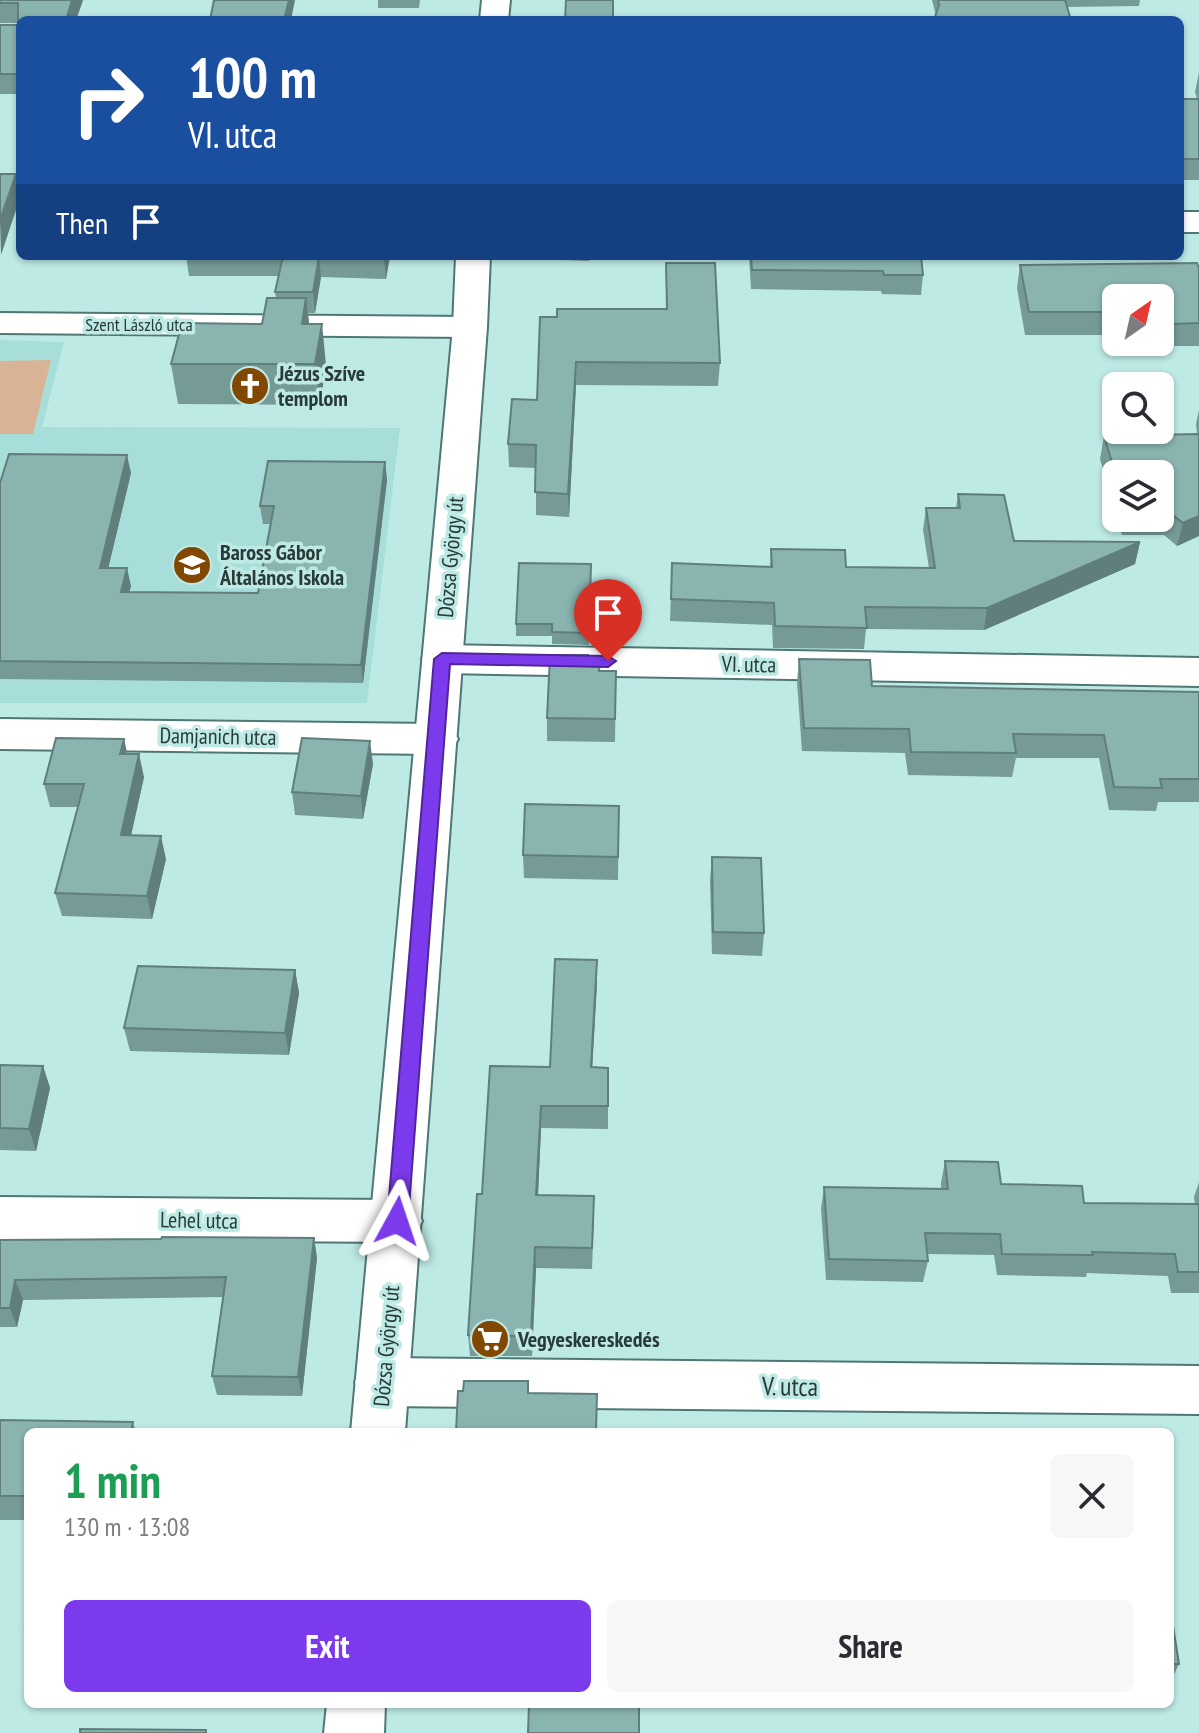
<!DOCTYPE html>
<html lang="en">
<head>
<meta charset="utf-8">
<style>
  :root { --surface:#fff; --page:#f7f7f7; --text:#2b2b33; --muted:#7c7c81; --accent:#7c3aed }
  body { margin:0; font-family:"PT Sans Narrow",sans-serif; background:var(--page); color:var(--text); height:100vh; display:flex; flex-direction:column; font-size:30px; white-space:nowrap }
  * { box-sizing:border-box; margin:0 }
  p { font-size:26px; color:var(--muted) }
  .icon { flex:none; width:44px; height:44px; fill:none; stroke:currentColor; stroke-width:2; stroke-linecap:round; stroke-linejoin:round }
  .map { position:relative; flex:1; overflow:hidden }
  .panel { position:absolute; left:24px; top:1428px; width:1150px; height:280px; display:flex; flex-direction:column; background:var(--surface); border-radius:12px; box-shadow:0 2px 6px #0004 }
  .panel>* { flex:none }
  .guide { position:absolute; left:16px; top:16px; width:1168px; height:244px; border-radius:12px; box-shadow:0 2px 6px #0004; background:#1a4fa0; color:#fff; overflow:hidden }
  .needle { width:52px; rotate:34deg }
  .fabs { position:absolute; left:1102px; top:284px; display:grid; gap:16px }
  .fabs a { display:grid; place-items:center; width:72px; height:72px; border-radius:12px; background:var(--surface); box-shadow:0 2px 6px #0004; font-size:40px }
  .pin { position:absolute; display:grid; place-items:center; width:68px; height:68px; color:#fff; margin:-82px -34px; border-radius:50% 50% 50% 0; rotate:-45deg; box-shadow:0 0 8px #0007 }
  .pin .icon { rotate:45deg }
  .me { position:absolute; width:88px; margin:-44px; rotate:5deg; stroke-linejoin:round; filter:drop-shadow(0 0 6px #0008) }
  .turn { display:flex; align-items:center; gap:28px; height:168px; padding:0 40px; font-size:36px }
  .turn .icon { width:104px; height:104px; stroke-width:2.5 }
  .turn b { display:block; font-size:56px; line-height:68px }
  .then { display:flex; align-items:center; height:76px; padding:0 40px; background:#0003; gap:16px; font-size:30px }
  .round { display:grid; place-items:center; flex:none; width:84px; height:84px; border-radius:12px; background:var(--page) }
  .head { display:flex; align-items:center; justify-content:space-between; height:136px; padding:0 40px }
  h1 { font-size:48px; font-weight:800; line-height:60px; color:#1e9e55 }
  .button { display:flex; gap:16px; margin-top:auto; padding:16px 40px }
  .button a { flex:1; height:92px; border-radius:12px; background:var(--accent); color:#fff; font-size:32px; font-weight:800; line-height:92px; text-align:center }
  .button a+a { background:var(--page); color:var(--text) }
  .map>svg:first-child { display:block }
</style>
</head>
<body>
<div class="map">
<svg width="1199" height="1733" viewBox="0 0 1199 1733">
  <rect width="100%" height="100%" fill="#beeae6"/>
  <polygon fill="#a8deda" points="0,340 64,342 42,427 400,428 367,703 0,703"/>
  <polygon fill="#d9b395" points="51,360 33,434 0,434 0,361"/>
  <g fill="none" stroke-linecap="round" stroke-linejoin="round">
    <g stroke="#4f7774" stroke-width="4">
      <g id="street">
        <polygon points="0,313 470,317 482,320 487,327 482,334 470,337 0,333"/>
        <polygon points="442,645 1199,658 1199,686 442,673 428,669 422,659 428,649"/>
        <polygon points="0,719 437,724 452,729 458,739 452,749 437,754 0,749"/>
        <polygon points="0,1197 397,1200 415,1206 422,1221 415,1236 397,1242 0,1239"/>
        <polygon points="382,1358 1199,1366 1199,1414 382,1406 363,1399 355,1382 363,1365"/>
      </g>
    </g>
    <g stroke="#4f7774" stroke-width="4">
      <g id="secondary">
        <polygon points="482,0 510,0 508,20 480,20"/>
        <rect x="1180" y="212" width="19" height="20"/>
        <polygon points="456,256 490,256 487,327 405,1432 351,1432 453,327"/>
        <polygon points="327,1704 385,1704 384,1733 324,1733"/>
      </g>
    </g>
    <use href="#street" fill="#fff" fill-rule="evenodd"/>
    <use href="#secondary" fill="#fff" fill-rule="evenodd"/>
  </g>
  <g fill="#769b97">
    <polygon points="0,0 83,0 76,20 20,20 20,94 0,94 0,25 18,25 18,23 0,23"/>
    <polygon points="378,0 420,0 419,8 378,8"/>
    <polygon points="932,0 1140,0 1139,6 1067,7 936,16"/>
    <polygon points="1199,72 1199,180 1180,180 1180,99 1197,99 1195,92"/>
    <polygon points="186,256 390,256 386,279 321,277 315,313 308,313 309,324 326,365 320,405 178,404 171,364 262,324 276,298 275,292 278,276 189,276"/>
    <polygon points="536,256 589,256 589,261 536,259"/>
    <polygon points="749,256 921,256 923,275 921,295 882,294 881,291 751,289"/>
    <polygon points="666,263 720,363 718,386 576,385 569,517 536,515 536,468 509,467 508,444 537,400 557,317 666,309"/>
    <polygon points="1020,265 1199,268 1199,346 1167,346 1164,335 1160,335 1160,298 1116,298 1116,335 1025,335 1017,288"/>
    <polygon points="1199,410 1199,536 1177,546 1164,535 1122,535 1117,518 1160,518 1160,474 1116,474 1116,514 1100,459 1104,436 1197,434 1196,424"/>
    <polygon points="385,462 387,480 363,683 0,679 0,483 131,473 108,568 131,586 129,592 258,593 270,524 263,524 260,506"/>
    <polygon points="958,494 1014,541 1140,542 1135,564 984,630 866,629 864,649 773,648 772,625 670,621 672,563 770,567 771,549 846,567 929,568 923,530 926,508 956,508"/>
    <polygon points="591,564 589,645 552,644 552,636 516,636 516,624"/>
    <polygon points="799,659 872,686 1199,692 1199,802 1158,802 1156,811 1109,810 1099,758 1016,758 1012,777 908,775 905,753 802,751 797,682"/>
    <polygon points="588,661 600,671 616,671 615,742 547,741 547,718"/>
    <polygon points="124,739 127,754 144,777 131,835 166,859 152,919 62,916 55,893 78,807 50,807 44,784"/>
    <polygon points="373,764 363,819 295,815 292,792"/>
    <polygon points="619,806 618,880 524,878 523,855"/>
    <polygon points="712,857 764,933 762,956 712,954 710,880"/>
    <polygon points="597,960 597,983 592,1067 608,1068 608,1129 541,1128 538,1195 594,1217 592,1269 536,1268 532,1356 470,1356 468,1335 482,1194 550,1067"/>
    <polygon points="295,970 299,993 289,1055 130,1051 124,1028"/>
    <polygon points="0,1065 43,1066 50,1088 36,1151 0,1150"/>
    <polygon points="945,1161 1001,1184 1084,1203 1195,1204 1194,1197 1199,1182 1199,1293 1171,1293 1168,1276 1087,1273 1086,1277 997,1275 994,1255 927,1254 928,1261 923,1282 826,1280 821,1209 824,1187 941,1189 941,1183"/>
    <polygon points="314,1238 317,1258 302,1396 217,1395 212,1376 223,1297 23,1300 17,1327 0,1327 0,1240"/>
    <polygon points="0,1420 133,1422 136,1432 28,1432 28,1520 0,1520"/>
    <polygon points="1170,1607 1179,1664 1170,1683"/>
  </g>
  <g fill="#607e7b">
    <polygon points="72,0 83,0 76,20 66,20"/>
    <polygon points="289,0 295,0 291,20 284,20"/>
    <polygon points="16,174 20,198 1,255 0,220"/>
    <polygon points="384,256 390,256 386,279 384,258"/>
    <polygon points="319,257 321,277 315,313 313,292"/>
    <polygon points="306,298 311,339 302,324"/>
    <polygon points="322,324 326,365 320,405 315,364"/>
    <polygon points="576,362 576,385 569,517 568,494"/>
    <polygon points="127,455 131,473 104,586 100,568"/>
    <polygon points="385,462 387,480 363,683 361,665"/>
    <polygon points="1199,516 1199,536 1177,546 1183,523"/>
    <polygon points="1140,542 1135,564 984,630 987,608"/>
    <polygon points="127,568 131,586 125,610 121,592"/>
    <polygon points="124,739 129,762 120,754"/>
    <polygon points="370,741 373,764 363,819 361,796"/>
    <polygon points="139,754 144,777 126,858 121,835"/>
    <polygon points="161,836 166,859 152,919 147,896"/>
    <polygon points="597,960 597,983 591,1090 591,1067"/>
    <polygon points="295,970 299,993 289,1055 285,1033"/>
    <polygon points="43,1066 50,1088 36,1151 29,1129"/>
    <polygon points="541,1106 541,1128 537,1216 536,1195"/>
    <polygon points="314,1238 317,1258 302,1396 298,1377"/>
    <polygon points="535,1247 536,1268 532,1356 531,1336"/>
    <polygon points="15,1280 23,1300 17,1327 10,1308"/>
  </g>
  <g fill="#89b4b0" stroke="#607e7b" stroke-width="2">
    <polygon points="0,0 72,0 66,20 20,20 20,74 0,74 0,25 18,25 18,3 0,3"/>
    <polygon points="214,0 289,0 284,20 210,20"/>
    <polygon points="566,0 613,0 613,20 565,20"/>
    <polygon points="938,0 1065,0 1071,20 934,20 939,5"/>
    <rect x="1180" y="99" width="19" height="60"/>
    <polygon points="0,174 16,174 0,220"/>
    <polygon points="283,256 384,256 384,258 319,257 313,292 275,292"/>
    <polygon points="751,256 921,256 923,275 884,275 883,271 752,270"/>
    <polygon points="666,263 715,263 720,363 576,362 568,494 535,492 536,445 508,444 512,399 537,400 540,317 557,317 557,309 667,309"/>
    <polygon points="1197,263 1199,268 1199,323 1172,324 1169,313 1160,312 1160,298 1116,298 1116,312 1029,312 1020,265"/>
    <polygon points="267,298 306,298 302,324 322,324 315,364 171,364 182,323 262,324"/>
    <polygon points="1199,434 1199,516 1183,523 1170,513 1160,513 1160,474 1116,475 1104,436"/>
    <polygon points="9,454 127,455 100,568 127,568 121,592 258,593 274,506 260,506 268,461 385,462 361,665 0,661 0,483"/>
    <polygon points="958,494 1004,495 1014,541 1140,542 987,608 865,607 867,628 775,626 774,603 671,599 672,563 772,567 771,549 845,550 846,567 935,568 926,508 960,508"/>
    <polygon points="519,563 591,564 589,633 552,632 552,624 516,624"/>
    <polygon points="550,655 588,655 588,661 600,662 599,671 616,671 615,719 547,718"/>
    <polygon points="799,659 870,660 872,686 1199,692 1199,779 1160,779 1162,788 1114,787 1104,735 1013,734 1016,753 911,752 909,729 804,728"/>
    <polygon points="56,738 124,739 120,754 139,754 121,835 161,836 147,896 55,893 84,784 44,784"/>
    <polygon points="302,738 370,741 361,796 292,792"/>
    <polygon points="525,804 619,806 618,857 523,855"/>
    <polygon points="712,857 761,858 764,933 713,932"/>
    <polygon points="555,959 597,960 591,1067 608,1068 608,1106 541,1106 536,1195 594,1196 592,1248 535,1247 531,1336 468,1335 477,1194 482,1194 490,1066 550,1067"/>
    <polygon points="138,966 295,970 285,1033 124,1028"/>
    <polygon points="0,1065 43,1066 29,1129 0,1128"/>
    <polygon points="945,1161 998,1162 1001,1184 1082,1186 1084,1203 1199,1204 1199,1272 1178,1272 1175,1254 1092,1252 1093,1255 1002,1254 1000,1234 925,1233 928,1261 829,1259 824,1187 948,1189"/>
    <polygon points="162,1237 314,1238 298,1377 212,1376 226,1277 15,1280 10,1308 0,1308 0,1240 161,1239"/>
    <polygon points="464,1381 528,1381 528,1393 597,1394 596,1432 456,1432 458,1391 463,1391"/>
    <polygon points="0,1420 133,1422 131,1432 28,1432 28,1496 0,1496"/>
    <polygon points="1170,1607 1179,1664 1170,1664"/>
    <polygon points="28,1611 28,1626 25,1626"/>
    <polygon points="529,1704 639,1704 639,1733 528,1733"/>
    <polygon points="80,1729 206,1730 206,1733 80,1733"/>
  </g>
  <polygon fill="#7c3aed" stroke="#51269a" stroke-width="2" points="442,653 608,656 616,661 608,667 450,664 408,1221 405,1228 397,1230 390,1228 387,1221 434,659"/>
  <defs>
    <g id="church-disc" transform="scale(2)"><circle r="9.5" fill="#824700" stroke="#beeae6"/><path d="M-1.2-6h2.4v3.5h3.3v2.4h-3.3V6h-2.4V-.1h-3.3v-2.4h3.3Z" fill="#fff"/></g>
    <g id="school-disc" transform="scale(2)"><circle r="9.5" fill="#824700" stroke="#beeae6"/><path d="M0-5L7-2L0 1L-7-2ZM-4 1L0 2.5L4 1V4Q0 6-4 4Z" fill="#fff"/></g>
    <g id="supermarket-disc" transform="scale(2)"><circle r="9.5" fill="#824700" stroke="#beeae6"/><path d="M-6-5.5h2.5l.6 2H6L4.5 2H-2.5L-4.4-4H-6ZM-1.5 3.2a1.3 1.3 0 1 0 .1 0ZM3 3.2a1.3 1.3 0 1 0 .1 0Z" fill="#fff"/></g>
  </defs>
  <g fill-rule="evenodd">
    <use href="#church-disc" x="250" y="386"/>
    <use href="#school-disc" x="192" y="565"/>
    <use href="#supermarket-disc" x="490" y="1339"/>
  </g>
  <g text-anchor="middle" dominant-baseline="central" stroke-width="7" stroke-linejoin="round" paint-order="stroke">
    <g font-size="18" fill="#293a39" stroke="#beeae6">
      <text x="139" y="324">Szent László utca</text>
    </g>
    <g font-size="22" font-weight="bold" fill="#293a39" stroke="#beeae6" text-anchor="start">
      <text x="278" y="373">Jézus Szíve<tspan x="278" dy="25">templom</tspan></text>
      <text x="220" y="552">Baross Gábor<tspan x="220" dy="25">Általános Iskola</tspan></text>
      <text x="518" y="1339">Vegyeskereskedés</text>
    </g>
    <g font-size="22" fill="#293a39" stroke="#beeae6">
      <text transform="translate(450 557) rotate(-85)">Dózsa György út</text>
      <text transform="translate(749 664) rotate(1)">VI. utca</text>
      <text transform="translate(218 736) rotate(1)">Damjanich utca</text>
      <text transform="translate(199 1220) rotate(1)">Lehel utca</text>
      <text transform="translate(386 1346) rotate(-85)">Dózsa György út</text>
    </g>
    <g font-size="26" fill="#293a39" stroke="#beeae6">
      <text transform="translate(790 1386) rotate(1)">V. utca</text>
    </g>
  </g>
</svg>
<div class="fabs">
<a><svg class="needle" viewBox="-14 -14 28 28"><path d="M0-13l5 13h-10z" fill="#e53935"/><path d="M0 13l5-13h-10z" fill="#7c7c81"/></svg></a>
<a><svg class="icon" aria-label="search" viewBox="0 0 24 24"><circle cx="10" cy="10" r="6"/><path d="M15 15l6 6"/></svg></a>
<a><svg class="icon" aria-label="layers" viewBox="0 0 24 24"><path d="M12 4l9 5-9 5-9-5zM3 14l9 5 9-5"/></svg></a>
</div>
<div class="pin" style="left:608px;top:661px;background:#d93025"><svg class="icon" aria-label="arrive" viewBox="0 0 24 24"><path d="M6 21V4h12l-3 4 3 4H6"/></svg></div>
<svg class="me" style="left:397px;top:1221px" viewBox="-20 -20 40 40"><path d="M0-17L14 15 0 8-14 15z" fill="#7c3aed" stroke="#fff" stroke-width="4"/></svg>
<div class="guide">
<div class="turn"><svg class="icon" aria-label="right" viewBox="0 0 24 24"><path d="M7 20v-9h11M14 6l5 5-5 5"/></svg><div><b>100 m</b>VI. utca</div></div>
<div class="then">Then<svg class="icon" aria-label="arrive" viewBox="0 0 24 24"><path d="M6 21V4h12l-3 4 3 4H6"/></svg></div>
</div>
<section class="panel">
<div class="head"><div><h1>1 min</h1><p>130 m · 13:08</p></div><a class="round"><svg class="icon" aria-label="close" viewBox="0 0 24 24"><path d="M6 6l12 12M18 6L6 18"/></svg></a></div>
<div class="button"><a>Exit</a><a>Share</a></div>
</section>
</div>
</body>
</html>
